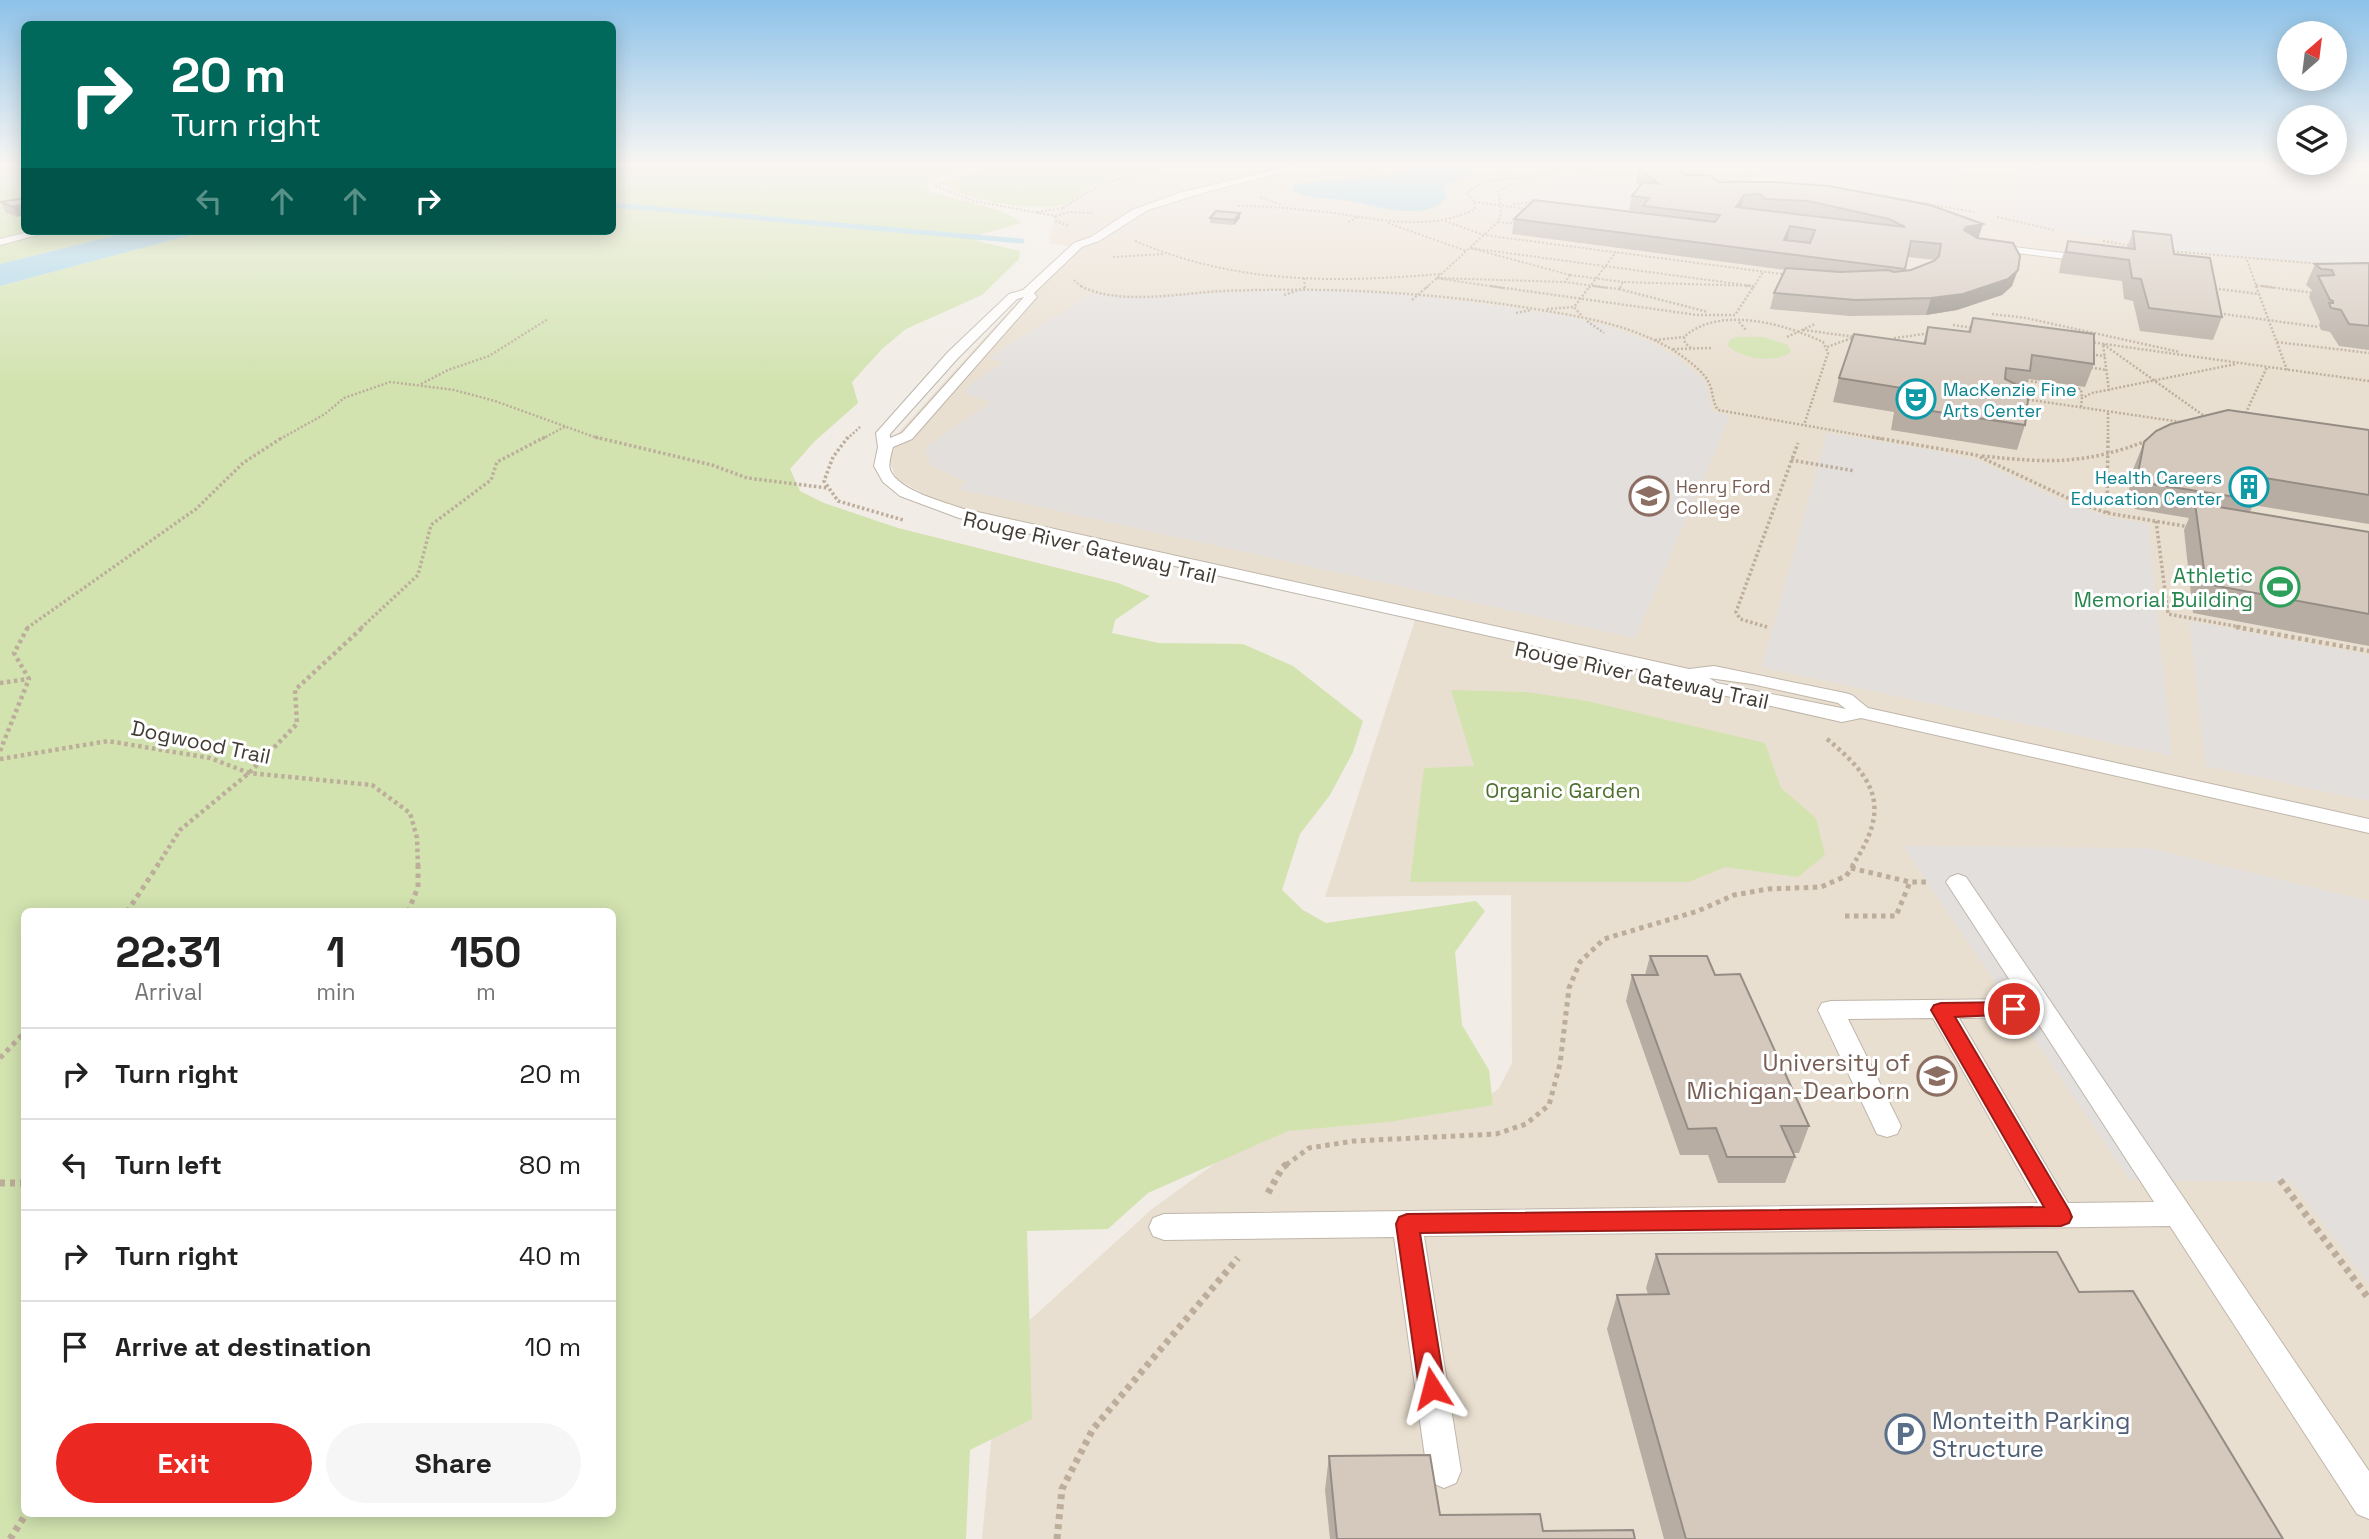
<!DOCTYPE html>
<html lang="en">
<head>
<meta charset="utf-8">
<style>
  :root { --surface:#fff; --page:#f6f6f6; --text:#222; --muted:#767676; --line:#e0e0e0; --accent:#eb2922 }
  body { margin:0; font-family:"Space Grotesk",sans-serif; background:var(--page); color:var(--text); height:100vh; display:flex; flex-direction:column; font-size:26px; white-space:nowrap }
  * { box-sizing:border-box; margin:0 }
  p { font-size:23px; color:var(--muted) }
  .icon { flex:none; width:38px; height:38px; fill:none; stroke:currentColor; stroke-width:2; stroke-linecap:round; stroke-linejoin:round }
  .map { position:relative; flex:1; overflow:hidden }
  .side { position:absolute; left:21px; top:908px; width:595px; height:609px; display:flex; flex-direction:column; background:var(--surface); border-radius:10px; box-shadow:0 4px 18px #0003 }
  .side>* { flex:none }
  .top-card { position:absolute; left:21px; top:21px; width:595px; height:214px; border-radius:10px; box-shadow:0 4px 18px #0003; background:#00695c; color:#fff; overflow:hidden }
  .needle { width:46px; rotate:28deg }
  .buttons { position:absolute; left:2277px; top:21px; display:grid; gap:14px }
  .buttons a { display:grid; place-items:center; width:70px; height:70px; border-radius:50%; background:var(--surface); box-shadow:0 4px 18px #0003; font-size:35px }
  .pin { position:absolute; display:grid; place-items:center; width:60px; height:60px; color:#fff; margin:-30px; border:4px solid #fff; border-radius:50%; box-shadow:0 2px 7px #0007 }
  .me { position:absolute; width:77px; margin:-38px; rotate:351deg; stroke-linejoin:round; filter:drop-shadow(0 0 5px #0008) }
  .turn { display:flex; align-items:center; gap:24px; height:147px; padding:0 35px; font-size:32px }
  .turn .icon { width:91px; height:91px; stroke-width:2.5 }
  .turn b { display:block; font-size:49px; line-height:60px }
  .lanes { display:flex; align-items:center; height:66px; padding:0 35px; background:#0003; justify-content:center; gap:35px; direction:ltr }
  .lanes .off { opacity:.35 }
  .eta { display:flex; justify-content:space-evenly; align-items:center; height:119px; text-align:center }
  .eta b { font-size:42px; font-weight:800; line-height:49px }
  .button { display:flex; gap:14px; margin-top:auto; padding:14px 35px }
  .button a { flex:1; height:80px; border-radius:42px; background:var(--accent); color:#fff; font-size:28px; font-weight:800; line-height:80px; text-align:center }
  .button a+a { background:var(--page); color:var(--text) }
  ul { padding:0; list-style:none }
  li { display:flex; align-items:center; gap:21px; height:91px; padding:0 35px; border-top:2px solid var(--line) }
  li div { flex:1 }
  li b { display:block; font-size:26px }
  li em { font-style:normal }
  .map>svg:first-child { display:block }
</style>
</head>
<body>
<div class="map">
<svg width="2369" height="1539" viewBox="0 0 2369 1539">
  <rect width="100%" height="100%" fill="#f1ece5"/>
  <path fill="#e9dfd0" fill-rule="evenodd" d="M1160,166H2369V1539H982L1000,1347L1152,1209L1279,1117L1482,1102L1499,1088L1512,1063L1511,895L1325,897L1417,614L959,513L897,479L887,456L891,441L1028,290L1074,247L1049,243L1056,212L1075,196L1101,183ZM1489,630L2043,753L1747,692Z"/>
  <g fill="#d2e3b0" fill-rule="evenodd">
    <polygon points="0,166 24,166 24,231 133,231 0,264"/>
    <path d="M613,166H971L935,179L927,185L928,190C958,203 997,203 1022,223L982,234L977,241L1020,251L1019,259L982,295L906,329L882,349L852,382L858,403L815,441L790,469L800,491L824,503L898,528L1118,583L1150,596L1115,620L1112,633L1159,643L1243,644L1293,666L1363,721L1353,752L1330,795L1300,834L1282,890L1303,910L1326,923L1476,901L1485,911L1455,952L1462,1025L1489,1070L1493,1105L1388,1122L1288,1131L1148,1193L1108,1229L1027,1231L1032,1419L970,1450L966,1539H0V286L206,231H612ZM24,912H612V1514H24Z"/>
    <path d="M982,166H1160C1139,171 1117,175 1097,184C1086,190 1076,199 1065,204C1043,213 958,201 944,183L978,171Z"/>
    <path d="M1737,337H1764L1788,345L1791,352C1775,364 1741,359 1727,345L1731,339Z"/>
    <polygon points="1451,690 1526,692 1587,701 1765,743 1781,788 1816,818 1825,855 1798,877 1725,867 1689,882 1410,882 1424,768 1474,766"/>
  </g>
  <g fill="#e2dfdd">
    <polygon points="1763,166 1963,166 1958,207 1855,191 1754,181"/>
    <polygon points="2020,166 2291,166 2350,172 2355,183 2369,184 2369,266 2225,256 2140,246 2017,220"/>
    <polygon points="1563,174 1636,182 1657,198 1640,221 1532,207 1509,193 1547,186"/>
    <polygon points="1279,290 1346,290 1418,295 1562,315 1607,326 1648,341 1678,358 1702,378 1708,389 1712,411 1730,416 1635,638 958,489 967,482 932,466 926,456 926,447 991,402 966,394 965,388 1003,362 988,358 1091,294 1142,297"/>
    <polygon points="1827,433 1938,451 1981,462 2061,500 2108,517 2148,524 2172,756 1762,667"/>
    <polygon points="2189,621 2369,655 2369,801 2206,766"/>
    <polygon points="1903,846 2149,848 2369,901 2369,1284 2292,1182 2130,1180"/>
  </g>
  <g fill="#a5d6ea">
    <path d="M1416,166H1462L1474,173L1449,183L1443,189L1447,197C1427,223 1376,206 1349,201C1330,197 1309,201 1292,190L1294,185L1308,182L1387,177Z"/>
    <polygon points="133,231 206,231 0,286 0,264"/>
  </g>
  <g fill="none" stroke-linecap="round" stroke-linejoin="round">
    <polyline stroke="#a5d6ea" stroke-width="5" points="612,205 1022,241"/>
    <g stroke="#bfb6ab" stroke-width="2">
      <g id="lane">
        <polygon points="17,166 24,166 24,170 18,168"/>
        <path d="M1290,166H1307L1206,192L1148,210L1099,241L1082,247L1034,293L1037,297L1035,299L912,439L893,447C891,455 888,463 890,470C899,491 944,502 964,509L1689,669L1714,666L1845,693L1852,695L1868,708L2369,819V833L1861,718L1842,722L1704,691L1683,679L959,518L900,496L883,482L874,466L878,447L876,433L948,352L1009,294L1023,290L1074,243L1091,237L1132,210L1179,193ZM1024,297L902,433L890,438V434L958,358L1017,299ZM1709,678L1752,684L1838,703L1846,709L1717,683Z"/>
        <polygon points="2362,166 2369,166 2369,169 2363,168"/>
        <polygon points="33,231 52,231 0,245 0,239"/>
        <polygon points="2014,247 2089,256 2095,259 2089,262 2010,252 2010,248"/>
        <path d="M1958,874L1966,877L2369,1471V1519L2357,1514L2170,1226L1424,1236L1461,1471L1456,1483L1444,1488L1432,1483L1427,1471L1394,1237L1164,1240L1153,1236L1149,1227L1153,1218L1164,1214L2038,1203L1933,1018L1848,1019L1901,1126L1897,1134L1887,1137L1877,1134L1818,1010L1822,1003L1831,1001L2022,999L1946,882L1950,877ZM2034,1017L2154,1202L2068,1203L1959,1018Z"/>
      </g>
    </g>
    <g stroke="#bdad9b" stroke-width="2" stroke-dasharray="2 2" stroke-linecap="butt">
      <polyline points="976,166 936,186 974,201 1055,216 1056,221 1069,226"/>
      <polyline points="1553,169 1643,174"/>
      <polyline points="1322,174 1364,173 1386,166"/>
      <polyline points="1711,179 1751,182"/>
      <polyline points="1495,181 1508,171 1501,166"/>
      <polyline points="1742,181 1751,166"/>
      <polyline points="1882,196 1974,212"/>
      <polyline points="1260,197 1281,205"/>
      <polyline points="1474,202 1528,209"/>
      <polyline points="1513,204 1536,202"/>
      <path d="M1238,206C1267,206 1296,209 1325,212C1376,218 1427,233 1475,209L1474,202L1467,193C1491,170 1526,187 1553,169L1544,166"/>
      <polyline points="1063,208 1103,183 1166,166"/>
      <polyline points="1037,212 1063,208"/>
      <polyline points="1055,216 1070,212 1092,213"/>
      <polyline points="1997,217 2054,230"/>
      <polyline points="1445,221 1484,235 1789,275"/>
      <polyline points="1348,222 1358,217"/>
      <polyline points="1498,222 1518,224"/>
      <polyline points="1388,223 1466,251"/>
      <path d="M1135,241C1236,284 1332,283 1440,274"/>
      <polyline points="2103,241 2133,246"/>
      <polyline points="2169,251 2321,264"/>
      <polyline points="1113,257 1164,254"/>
      <polyline points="2247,260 2257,288"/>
      <polyline points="1570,275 1623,282"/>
      <polyline points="1570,275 1565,282 1608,288"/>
      <polyline points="1570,275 1470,248 1753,286 1623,282"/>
      <polyline points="1304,278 1305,288"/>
      <polyline points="1074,280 1083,288"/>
      <polyline points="2256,285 2274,288"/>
      <polyline points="1426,288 1498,222 1501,214 1499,191 1515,183"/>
      <polyline points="1503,288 1436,278 1565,282"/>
      <polyline points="1589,288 1616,252"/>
      <polyline points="1620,288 1623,282"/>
      <polyline points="1753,288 1763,272"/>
    </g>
    <g stroke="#bdad9b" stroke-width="2.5" stroke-dasharray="2 2" stroke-linecap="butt">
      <path d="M1081,286C1117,306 1182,293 1222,291C1329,287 1435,292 1541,310C1595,319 1656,330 1698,369C1717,386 1709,397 1718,410L1882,439"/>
      <polyline points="1491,286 1697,315 1735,315 1754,286"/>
      <polyline points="1594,286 1619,289 1621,286"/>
      <polyline points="1746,286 1751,286"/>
      <polyline points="2256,286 2287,370"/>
      <polyline points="2262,286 2314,293"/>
      <polyline points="2211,288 2259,294"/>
      <polyline points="1619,289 1708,312"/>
      <polyline points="1284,295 1305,288 1305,286"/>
      <polyline points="1412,300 1428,286"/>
      <polyline points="1547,309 1574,307"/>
      <polyline points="1516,313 1531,310"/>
      <polyline points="2216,313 2319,327"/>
      <polyline points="1992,314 2026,318 2180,352"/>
      <polyline points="1581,315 1574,307 1590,286"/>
      <polyline points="1587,321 1604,333"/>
      <polyline points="1739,322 1746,330"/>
      <polyline points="1953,325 1973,328"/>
      <polyline points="1803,330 1856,337"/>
      <polyline points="1787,337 1815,324"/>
      <polyline points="1655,340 1684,337"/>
      <polyline points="1892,342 1895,338 1931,333"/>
      <polyline points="2090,342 2369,381"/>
      <polyline points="2277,342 2369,353"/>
      <polyline points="1827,347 1852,338"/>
      <path d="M1691,348L1685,343L1684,337C1719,305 1785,324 1823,342L1828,353L1804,425"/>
      <polyline points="1673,349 1711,348"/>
      <polyline points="2088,354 2105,356"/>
      <polyline points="2087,367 2107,370"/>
      <polyline points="2023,380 2081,389 2082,398"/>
      <polyline points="421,384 448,370 489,356 548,319"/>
      <polyline points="2109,391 2103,344 2207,418"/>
      <polyline points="2024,399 2181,422"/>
      <polyline points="2081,407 2082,398 2092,393 2236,364"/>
      <polyline points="2244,417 2267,367"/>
      <polyline points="280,439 325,414 344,398 390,382 454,390 495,401 600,439"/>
      <polyline points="542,439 566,426"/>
      <polyline points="847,439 860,427"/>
      <polyline points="2108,439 2108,411"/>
    </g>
    <g stroke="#bdad9b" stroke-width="3.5" stroke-dasharray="2.5 2.5" stroke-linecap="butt">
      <polyline points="595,437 712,465 747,478 828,488"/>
      <polyline points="848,437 833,457 824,481 838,501 903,520"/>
      <polyline points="1872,437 1976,455 2076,502 2107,513 2190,527"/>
      <path d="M1982,456C2050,463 2084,465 2149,440"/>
      <polyline points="1791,460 1855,471"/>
      <polyline points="2107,513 2108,437"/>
      <polyline points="2156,521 2168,614 2246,628"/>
      <polyline points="1767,627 1740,619 1736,612 1798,443"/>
      <polyline points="27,628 196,509 243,463 283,437"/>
      <polyline points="361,628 418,575 431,525 491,480 497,462 545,437"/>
    </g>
    <g stroke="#bdad9b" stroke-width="4.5" stroke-dasharray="3.5 3.5" stroke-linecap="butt">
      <polyline points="2236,627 2369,651"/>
      <polyline points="0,683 28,679"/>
      <path d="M1827,739C1877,780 1891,808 1852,866"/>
      <polyline points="0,751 29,679 14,653 28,627"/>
      <polyline points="0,759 108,741 210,758 249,773 372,785 410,813 417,838 418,866"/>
      <polyline points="157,866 180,830 249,773 297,724 295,690 363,627"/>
    </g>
    <g stroke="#bdad9b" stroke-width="5" stroke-dasharray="4.5 4.5" stroke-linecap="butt">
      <polyline points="1851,868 1910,882 1929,882"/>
      <polyline points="127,912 158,865"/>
      <polyline points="408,912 418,887 418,865"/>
      <polyline points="1845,916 1896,916 1910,882"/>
      <polyline points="0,1058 24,1033"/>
      <polyline points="1286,1165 1309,1148 1354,1141 1496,1134 1526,1124 1549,1105 1560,1064 1569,988 1580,962 1604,939 1698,911 1734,895 1768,889 1821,887 1846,876 1854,865"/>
    </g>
    <g stroke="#bdad9b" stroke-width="7" stroke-dasharray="5 5" stroke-linecap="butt">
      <polyline points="2280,1180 2369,1299"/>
      <polyline points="0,1183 24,1183"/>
      <polyline points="1268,1193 1282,1168 1288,1163"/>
      <polyline points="10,1539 26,1514"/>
      <polyline points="1057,1539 1062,1489 1093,1429 1238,1258"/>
    </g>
    <use href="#lane" fill="#fff" fill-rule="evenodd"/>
  </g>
  <g fill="#b7ada3" fill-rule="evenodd">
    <path d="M1638,168L1719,182L1978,238L2012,286L2002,295L1957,310L1926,315L1850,316L1770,309L1774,293L1786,270L1512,234L1514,219L1641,213V212L1629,210L1632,196L1640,186L1636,182ZM1908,257L1935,260L1911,270L1904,271Z"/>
    <polygon points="24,198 18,217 5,212 1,202"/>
    <polygon points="1210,218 1240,218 1234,225 1210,223"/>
    <polygon points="2133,231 2174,254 2222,317 2213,340 2140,331 2133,301 2124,299 2122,281 2059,273 2061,261 2068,241 2127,248"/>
    <polygon points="2369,263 2369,350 2339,346 2330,332 2321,330 2319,325 2320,322 2309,297 2312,290 2306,285 2315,264"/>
    <polygon points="1973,318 2094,364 2085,387 2028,379 2024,389 2025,425 2017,450 1891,430 1894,412 1833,402 1839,378 1923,344 1928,327 1968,332"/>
    <polygon points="2369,430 2369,524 2253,505 2250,512 2369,532 2369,646 2193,613 2184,530 2189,518 2135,509 2128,494 2134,467 2144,442"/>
    <polygon points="1650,956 1715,975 1809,1126 1799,1153 1793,1153 1795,1157 1785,1183 1718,1183 1708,1155 1680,1155 1626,1001 1632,975 1645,975"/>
    <polygon points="1656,1254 2079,1292 2283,1539 1664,1539 1607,1329 1617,1295 1648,1294 1646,1288"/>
    <polygon points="1329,1456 1440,1515 1543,1531 1635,1539 1330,1539 1325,1490"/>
  </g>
  <g fill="#958d85">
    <polygon points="1744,195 1741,209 1736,207"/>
    <polygon points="24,204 24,215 18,217 13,207"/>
    <polygon points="1240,213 1240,218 1234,225 1234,220"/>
    <polygon points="1983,224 1978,239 1961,242 1966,227"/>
    <polygon points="1790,226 1787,242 1780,255 1784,240"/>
    <polygon points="2018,270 2012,286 2002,295 1957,310 1926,315 1931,298"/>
  </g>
  <g fill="#d5c9be" stroke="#958d85" stroke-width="2" fill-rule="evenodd">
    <path d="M1675,167L1686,175H1709L1719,182H1774L1829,186L1930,205L1983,224L1966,227L1964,230L1977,238L2013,243L2020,256L2018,270L2008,279L1963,294L1931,298L1855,300L1774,293L1786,268L1840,272L1888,270L1894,272L1911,270L1934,261L1939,256L1941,244L1911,241L1905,269L1514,219L1534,200L1715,222L1720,215L1643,206L1649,198L1632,196L1643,182L1659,184L1638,168ZM1760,194L1765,199L1808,201L1889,219L1905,227L1736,207L1744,195ZM1790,226L1815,230L1810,243L1784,240Z"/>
    <polygon points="24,198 24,204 13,207 1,202"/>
    <polygon points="1216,211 1240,213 1234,220 1210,218"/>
    <polygon points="2133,231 2171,235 2174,254 2210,258 2222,317 2149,308 2141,279 2132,278 2129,260 2066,252 2068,241 2135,249"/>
    <polygon points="2369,263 2369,326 2349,324 2341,310 2331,308 2329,303 2333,303 2333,301 2330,300 2318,276 2334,275 2332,270 2321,269 2315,264"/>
    <polygon points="1973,318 2094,334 2094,364 2032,355 2030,371 2006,368 2005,379 2029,391 2025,425 1898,406 1902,388 1839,378 1854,334 1925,344 1928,327 1970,332"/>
    <polygon points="2228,410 2369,430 2369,495 2247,475 2255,500 2146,483 2139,468 2144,442 2156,431 2171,424"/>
    <polygon points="2195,503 2369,532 2369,614 2206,584"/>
    <polygon points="1650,956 1707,956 1715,975 1740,974 1809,1126 1781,1126 1795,1157 1727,1157 1716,1128 1688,1129 1632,975 1658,975"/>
    <polygon points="2057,1252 2079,1292 2133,1291 2283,1539 1686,1539 1617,1295 1669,1294 1656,1254"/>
    <polygon points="1430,1455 1440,1515 1540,1514 1543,1531 1633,1530 1635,1539 1337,1539 1329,1456"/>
  </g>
  <linearGradient id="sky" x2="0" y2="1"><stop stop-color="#8dc2e9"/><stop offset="0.43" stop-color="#f9f6f3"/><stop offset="1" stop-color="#f9f6f3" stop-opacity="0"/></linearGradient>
  <rect width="2369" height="382" fill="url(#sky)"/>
  <polygon fill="#eb2922" stroke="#991b16" stroke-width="2" points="2014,1002 2021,1004 2024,1009 2021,1014 1955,1017 2069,1210 2072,1217 2069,1223 2061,1226 1420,1233 1445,1388 1441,1396 1432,1400 1423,1396 1419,1388 1396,1224 1399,1217 1407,1214 2044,1207 1931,1010 1934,1005 1941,1003"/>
  <defs>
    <g id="theatre-ring" transform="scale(2.0125)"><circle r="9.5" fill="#fff" stroke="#0f9aa8" stroke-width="1.5"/><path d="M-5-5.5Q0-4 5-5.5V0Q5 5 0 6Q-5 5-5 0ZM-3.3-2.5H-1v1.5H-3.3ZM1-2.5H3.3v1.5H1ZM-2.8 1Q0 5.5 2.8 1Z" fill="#0f9aa8"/></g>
    <g id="building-ring" transform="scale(2.0125)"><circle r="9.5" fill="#fff" stroke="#0f9aa8" stroke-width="1.5"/><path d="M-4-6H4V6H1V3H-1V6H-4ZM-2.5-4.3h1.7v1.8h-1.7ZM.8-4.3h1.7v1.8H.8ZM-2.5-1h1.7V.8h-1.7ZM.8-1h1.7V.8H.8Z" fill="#0f9aa8"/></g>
    <g id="university-ring" transform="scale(2.0125)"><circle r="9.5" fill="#fff" stroke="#8d6e63" stroke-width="1.5"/><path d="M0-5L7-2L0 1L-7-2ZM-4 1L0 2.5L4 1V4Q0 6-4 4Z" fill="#8d6e63"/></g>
    <g id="stadium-ring" transform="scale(2.0125)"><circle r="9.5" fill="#fff" stroke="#2e9e5b" stroke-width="1.5"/><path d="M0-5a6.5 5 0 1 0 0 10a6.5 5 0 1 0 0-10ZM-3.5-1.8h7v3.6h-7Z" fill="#2e9e5b"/></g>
    <g id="parking-ring" transform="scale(2.0125)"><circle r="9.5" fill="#fff" stroke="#5c6f8a" stroke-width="1.5"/><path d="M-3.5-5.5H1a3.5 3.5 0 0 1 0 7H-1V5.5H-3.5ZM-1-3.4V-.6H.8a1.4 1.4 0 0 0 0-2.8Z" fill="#5c6f8a"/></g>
  </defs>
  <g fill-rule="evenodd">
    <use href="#theatre-ring" x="1916" y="399"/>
    <use href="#building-ring" x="2249" y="487"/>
    <use href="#university-ring" x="1649" y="496"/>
    <use href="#stadium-ring" x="2280" y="587"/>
    <use href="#university-ring" x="1937" y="1076"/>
    <use href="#parking-ring" x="1905" y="1434"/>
  </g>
  <g text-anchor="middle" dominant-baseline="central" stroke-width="6" stroke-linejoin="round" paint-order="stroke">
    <g font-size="18" fill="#0d838f" stroke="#fff" text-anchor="start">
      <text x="1943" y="389">MacKenzie Fine<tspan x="1943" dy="21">Arts Center</tspan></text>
      <text x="2222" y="477" text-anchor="end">Health Careers<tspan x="2222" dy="21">Education Center</tspan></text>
    </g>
    <g font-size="18" fill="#785e54" stroke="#fff" text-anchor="start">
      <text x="1676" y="486">Henry Ford<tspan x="1676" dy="21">College</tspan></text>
    </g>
    <g font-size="21" fill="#433c35" stroke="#fff">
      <text transform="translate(1090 547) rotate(13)">Rouge River Gateway Trail</text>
      <text transform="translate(1642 675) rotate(12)">Rouge River Gateway Trail</text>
      <text transform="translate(201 742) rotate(12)">Dogwood Trail</text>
    </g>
    <g font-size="21" fill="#27864d" stroke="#fff" text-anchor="end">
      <text x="2253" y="575">Athletic<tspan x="2253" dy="24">Memorial Building</tspan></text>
    </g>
    <g font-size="21" fill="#4e702d" stroke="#fff">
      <text x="1563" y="790">Organic Garden</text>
    </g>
    <g font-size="24" fill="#785e54" stroke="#fff" text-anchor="end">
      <text x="1910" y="1062">University of<tspan x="1910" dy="28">Michigan-Dearborn</tspan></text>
    </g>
    <g font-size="24" fill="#4e5e75" stroke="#fff" text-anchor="start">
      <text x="1932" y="1420">Monteith Parking<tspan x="1932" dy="28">Structure</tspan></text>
    </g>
  </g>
</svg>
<div class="buttons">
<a><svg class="needle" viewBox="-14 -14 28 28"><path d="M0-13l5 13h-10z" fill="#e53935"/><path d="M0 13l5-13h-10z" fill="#767676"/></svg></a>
<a><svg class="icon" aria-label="layers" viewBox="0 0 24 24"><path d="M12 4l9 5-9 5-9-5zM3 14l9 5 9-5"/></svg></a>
</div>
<div class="pin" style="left:2014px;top:1009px;background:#d93025"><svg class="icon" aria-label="arrive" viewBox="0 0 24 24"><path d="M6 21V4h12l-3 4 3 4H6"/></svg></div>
<svg class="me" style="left:1432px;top:1388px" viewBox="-20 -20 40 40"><path d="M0-17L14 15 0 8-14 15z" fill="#eb2922" stroke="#fff" stroke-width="4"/></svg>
<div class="top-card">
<div class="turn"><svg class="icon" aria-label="right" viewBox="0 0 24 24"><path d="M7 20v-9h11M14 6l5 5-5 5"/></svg><div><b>20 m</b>Turn right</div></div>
<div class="lanes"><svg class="icon off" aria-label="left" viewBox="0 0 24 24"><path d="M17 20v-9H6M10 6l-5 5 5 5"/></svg><svg class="icon off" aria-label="ahead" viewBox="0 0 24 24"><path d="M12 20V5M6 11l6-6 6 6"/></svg><svg class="icon off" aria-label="ahead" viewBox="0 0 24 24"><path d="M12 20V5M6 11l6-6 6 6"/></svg><svg class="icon" aria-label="right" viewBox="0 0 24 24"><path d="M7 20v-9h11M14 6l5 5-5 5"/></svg></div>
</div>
<section class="side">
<div class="eta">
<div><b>22:31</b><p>Arrival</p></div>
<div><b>1</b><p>min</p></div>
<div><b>150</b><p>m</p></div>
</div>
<ul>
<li><svg class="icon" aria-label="right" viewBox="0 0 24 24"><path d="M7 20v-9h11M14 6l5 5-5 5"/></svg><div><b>Turn right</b></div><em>20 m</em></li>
<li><svg class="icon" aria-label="left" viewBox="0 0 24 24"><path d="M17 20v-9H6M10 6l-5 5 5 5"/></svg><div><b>Turn left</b></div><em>80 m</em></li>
<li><svg class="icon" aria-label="right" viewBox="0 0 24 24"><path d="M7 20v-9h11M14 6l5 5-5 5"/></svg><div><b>Turn right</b></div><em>40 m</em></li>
<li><svg class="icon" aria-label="arrive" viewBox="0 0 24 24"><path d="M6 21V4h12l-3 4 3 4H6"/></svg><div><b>Arrive at destination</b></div><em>10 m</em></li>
</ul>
<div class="button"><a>Exit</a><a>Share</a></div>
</section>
</div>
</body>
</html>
